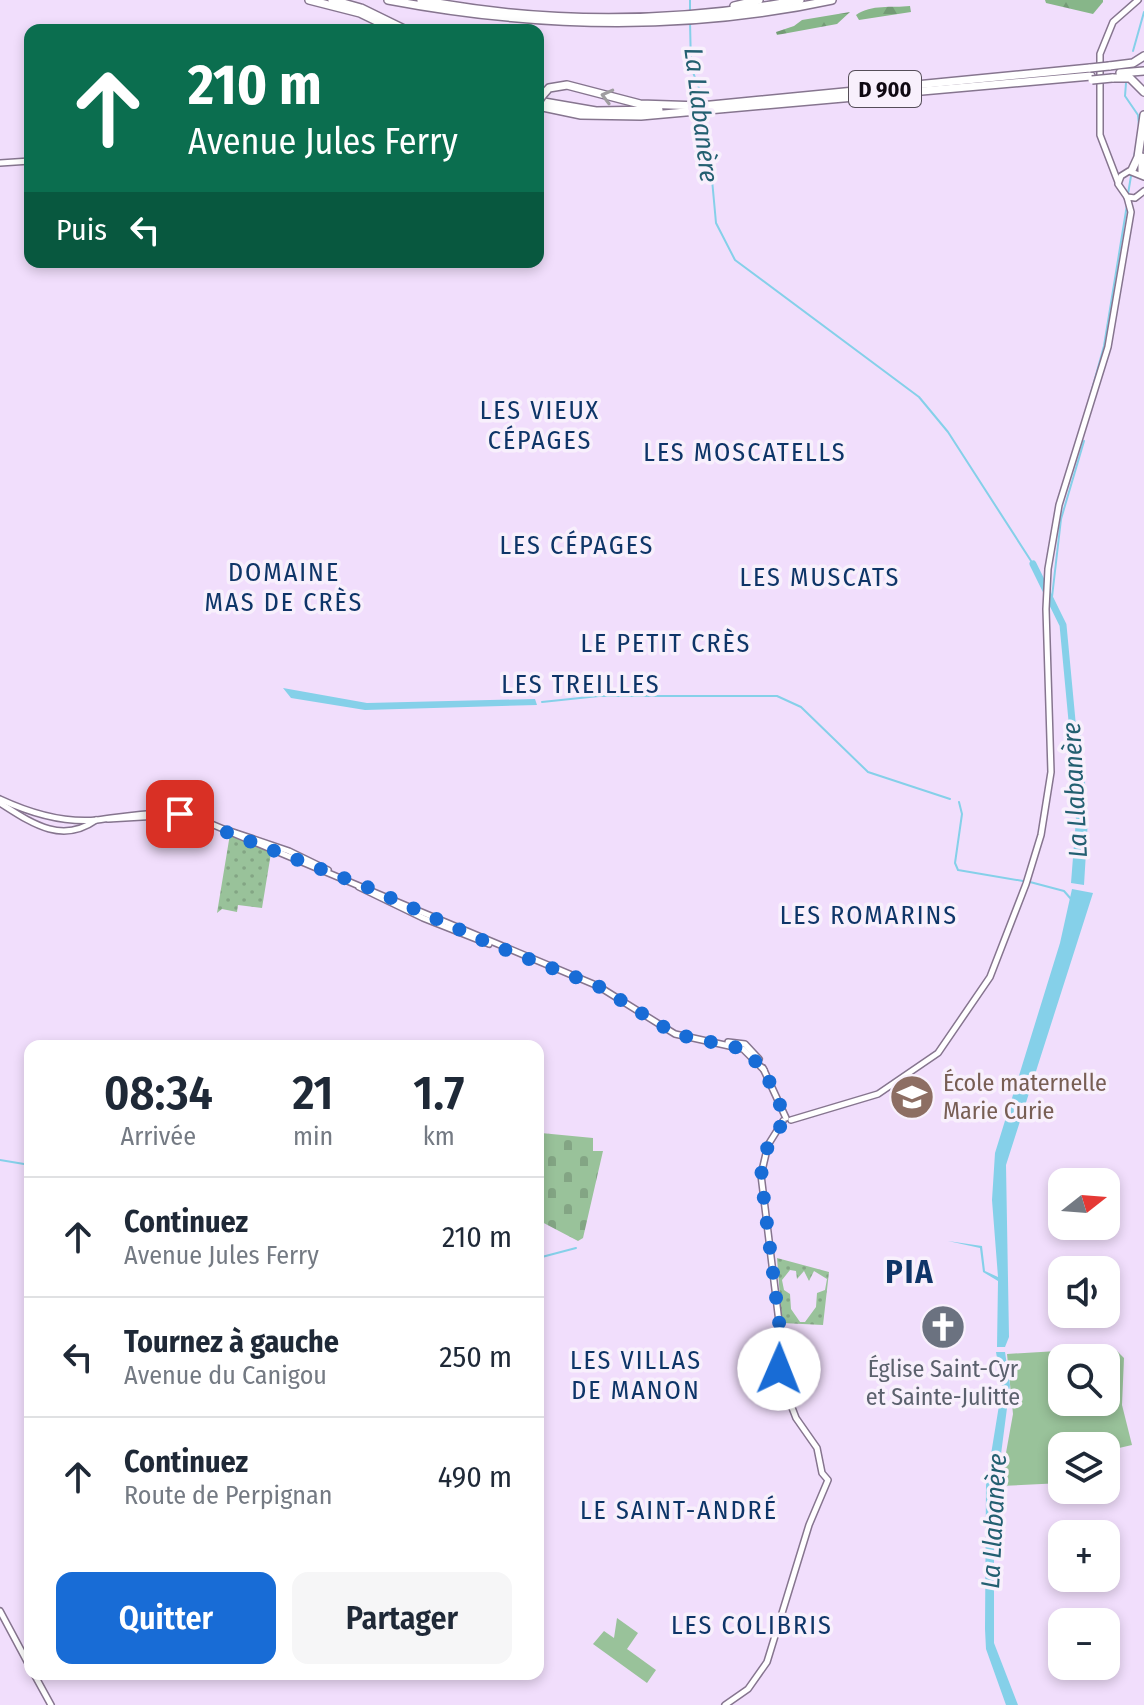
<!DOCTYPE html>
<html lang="fr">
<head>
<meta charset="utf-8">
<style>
  :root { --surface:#fff; --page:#f6f6f7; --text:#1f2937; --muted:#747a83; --line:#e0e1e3; --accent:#186cd6 }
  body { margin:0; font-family:"Fira Sans Condensed",sans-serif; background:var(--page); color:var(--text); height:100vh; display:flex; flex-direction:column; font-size:30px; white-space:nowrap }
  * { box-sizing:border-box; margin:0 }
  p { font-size:26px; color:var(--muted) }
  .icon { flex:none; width:44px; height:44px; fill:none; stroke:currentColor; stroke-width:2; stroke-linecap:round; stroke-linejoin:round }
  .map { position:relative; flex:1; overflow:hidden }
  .sheet { position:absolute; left:24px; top:1040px; width:520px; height:640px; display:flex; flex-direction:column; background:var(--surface); border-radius:16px; box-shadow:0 4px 12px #0003 }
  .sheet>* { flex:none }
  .hud { position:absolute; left:24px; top:24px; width:520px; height:244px; border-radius:16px; box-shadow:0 4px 12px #0003; background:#0b6e4f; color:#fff; overflow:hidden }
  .needle { width:52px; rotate:73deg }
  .buttons { position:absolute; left:1048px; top:1168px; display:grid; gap:16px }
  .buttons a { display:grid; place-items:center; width:72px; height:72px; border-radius:16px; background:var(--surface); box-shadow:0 4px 12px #0003; font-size:40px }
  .pin { position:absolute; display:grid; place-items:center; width:68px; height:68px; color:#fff; margin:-34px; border-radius:16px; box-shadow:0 4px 12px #0006 }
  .me { position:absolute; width:88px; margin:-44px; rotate:1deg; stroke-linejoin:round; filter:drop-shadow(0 0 6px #0008) }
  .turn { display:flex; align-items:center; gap:28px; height:168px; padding:0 32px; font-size:36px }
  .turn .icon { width:104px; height:104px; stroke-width:2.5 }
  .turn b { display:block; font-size:56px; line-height:68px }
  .then { display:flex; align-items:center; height:76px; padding:0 32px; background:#0003; gap:16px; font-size:30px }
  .eta { display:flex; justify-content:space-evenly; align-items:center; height:136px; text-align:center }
  .eta b { font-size:48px; font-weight:600; line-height:56px }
  .cta { display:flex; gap:16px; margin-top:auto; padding:16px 32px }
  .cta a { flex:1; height:92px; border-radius:16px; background:var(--accent); color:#fff; font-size:32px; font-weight:600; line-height:92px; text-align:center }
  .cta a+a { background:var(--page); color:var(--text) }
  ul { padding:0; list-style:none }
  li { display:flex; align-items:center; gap:24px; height:120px; padding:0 32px; border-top:2px solid var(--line) }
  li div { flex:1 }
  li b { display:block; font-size:30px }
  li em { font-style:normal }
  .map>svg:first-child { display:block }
</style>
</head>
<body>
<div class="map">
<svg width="1144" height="1705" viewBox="0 0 1144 1705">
  <defs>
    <pattern id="grass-dots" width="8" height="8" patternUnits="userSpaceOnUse" patternTransform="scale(2)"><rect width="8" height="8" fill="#99c29a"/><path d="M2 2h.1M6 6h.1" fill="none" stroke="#83a584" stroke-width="1.8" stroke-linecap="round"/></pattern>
    <pattern id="forest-firs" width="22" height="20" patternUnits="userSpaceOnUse" patternTransform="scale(2)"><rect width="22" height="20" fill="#87b689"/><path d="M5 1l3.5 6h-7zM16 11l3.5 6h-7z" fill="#739b75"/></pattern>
    <pattern id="cemetery-stones" width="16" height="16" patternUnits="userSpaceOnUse" patternTransform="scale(2)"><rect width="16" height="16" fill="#99c29a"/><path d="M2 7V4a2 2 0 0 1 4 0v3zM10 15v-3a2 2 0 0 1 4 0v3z" fill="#83a584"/></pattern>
  </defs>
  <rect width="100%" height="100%" fill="#f1defc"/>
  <g fill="url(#grass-dots)" fill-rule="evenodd">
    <polygon points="230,834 271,853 262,908 238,905 237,912 222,909 217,913"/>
    <path d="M777,1258L829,1272L823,1325L782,1323ZM790,1270L796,1271L797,1279L804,1271L809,1281L814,1271L827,1279L825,1290L817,1293L816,1307L805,1322H800L791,1309L790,1294L784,1290L782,1280Z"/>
  </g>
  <g fill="url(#forest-firs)">
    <polygon points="1045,0 1103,0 1103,2 1093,14 1046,3"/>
    <path d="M910,6L911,12L859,20L856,15C872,4 891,8 910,6Z"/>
    <polygon points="850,12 837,24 777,35 776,32 794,26 802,20"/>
  </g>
  <polygon fill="url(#cemetery-stones)" points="541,1133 593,1138 593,1151 603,1151 583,1238 578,1241 538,1220"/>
  <g fill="#99c29a" fill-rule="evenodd">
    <path d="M1074,1350L1117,1351L1124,1358L1122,1405L1132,1445L1106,1451V1446H1062V1483L1000,1486L1013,1414L1007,1354ZM1062,1358H1106V1402H1062Z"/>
    <polygon points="617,1618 638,1633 627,1649 656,1670 647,1683 593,1644 604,1631 614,1638"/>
  </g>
  <g fill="#85d0e9">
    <polygon points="283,688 367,703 535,699 537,705 365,710 291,698"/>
    <polygon points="1081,734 1088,819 1084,885 1071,883 1076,819 1067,736"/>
    <polygon points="1072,889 1093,893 1006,1165 1009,1337 1005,1347 997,1347 998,1281 983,1272 980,1248 948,1241 982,1246 985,1271 998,1277 992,1200 995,1153 1060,943"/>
    <polygon points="996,1352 1005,1352 1010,1385 994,1508 994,1643 1018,1705 1006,1705 986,1649 985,1629 986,1485 1002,1387"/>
  </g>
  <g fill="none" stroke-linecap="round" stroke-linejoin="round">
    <g stroke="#85d0e9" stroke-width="2">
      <polyline points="690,11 690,0"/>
      <polyline points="690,21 691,67 705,104"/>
      <polyline points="1133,51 1144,12"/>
      <polyline points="1126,83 1125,96 1138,115 1139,126"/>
      <polyline points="706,114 716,223 735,260 919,397 948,432 1033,564"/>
      <polyline points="1134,158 1137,141"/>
      <polyline points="1128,194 1131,176"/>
      <polyline points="1088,404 1104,346 1127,205"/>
      <polyline points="1052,597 1061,519 1084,441"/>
      <polyline points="542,702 599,696 777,696 801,707 868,772 950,799"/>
      <polyline points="959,802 962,814 955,863 958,870 1023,881"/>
      <polyline points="1030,882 1064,891 1071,899"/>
      <polyline points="0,1160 30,1165"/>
      <polyline points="538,1258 576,1248"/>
    </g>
    <polyline stroke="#85d0e9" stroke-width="7" points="1033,564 1063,625 1074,742"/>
    <g stroke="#86758f" stroke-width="8">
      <g id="secondary">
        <polyline points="0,163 30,161"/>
        <polyline points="1144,177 1129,171 1121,176 1118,184 1127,197 1135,198 1144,191"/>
        <polyline points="1118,182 1100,135 1100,54 1113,22 1138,0"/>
        <path d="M0,799C30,813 64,823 97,820C132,816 163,808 197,818L598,986L675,1034L743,1049L764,1070"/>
        <path d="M0,803C30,822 61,845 96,820"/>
        <polyline points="108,819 159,816 205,824"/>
        <polyline points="230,831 289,851 328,870"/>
        <polyline points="359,887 423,918 489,944"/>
        <polyline points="728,1042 745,1044 759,1059"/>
        <polyline points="763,1068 786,1118"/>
        <polyline points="791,1120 878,1094 938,1053 990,977 1026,884 1041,835 1051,772 1046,609 1048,569 1059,505 1108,347 1131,212 1127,197"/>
        <polyline points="0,1611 30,1667"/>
        <polyline points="34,1674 51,1705"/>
        <polyline points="725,1705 748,1689 767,1662 809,1525 828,1480 822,1473 817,1448 796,1418 779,1374 780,1330 761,1175 768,1145 783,1121"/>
      </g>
    </g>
    <g stroke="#86758f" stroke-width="10">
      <g id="highway">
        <polyline points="309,0 360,13 395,30"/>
        <polyline points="332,0 361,8 406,30"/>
        <path d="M388,0C536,28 685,32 832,0"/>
        <path d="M421,0C546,24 675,23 800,0"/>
        <polyline points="734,6 759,0"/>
        <polyline points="1109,66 1133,63 1144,56"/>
        <polyline points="1120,73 1144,71"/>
        <polyline points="1112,78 1130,78 1144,92"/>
        <polyline points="542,96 549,88 567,85 640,104 701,106 1090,68"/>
        <polyline points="538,101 596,111 659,110"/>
        <polyline points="538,106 581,115 641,116 1091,76"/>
        <polyline points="1132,170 1138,157 1144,115"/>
        <polyline points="1142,174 1142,157"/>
      </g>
    </g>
    <use href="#secondary" stroke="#fff" stroke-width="5"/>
    <use href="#highway" stroke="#fff" stroke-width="7"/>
    <g stroke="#86758f" stroke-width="10" stroke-linecap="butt">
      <g id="highway-bridge">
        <polyline points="1090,68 1109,66"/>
        <polyline points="1092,80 1112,78"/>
        <polyline points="538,102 542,96"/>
      </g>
    </g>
    <use href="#highway-bridge" stroke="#fff" stroke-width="7"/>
  </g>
  <defs><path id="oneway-chevron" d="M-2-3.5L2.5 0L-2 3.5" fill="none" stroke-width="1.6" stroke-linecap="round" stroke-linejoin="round" transform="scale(2)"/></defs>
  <use stroke="#9f9da0" href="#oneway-chevron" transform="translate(607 96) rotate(-165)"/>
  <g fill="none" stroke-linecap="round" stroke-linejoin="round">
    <polyline stroke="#186cd6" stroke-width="14" stroke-dasharray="0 25.2" points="180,814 367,887 493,945 598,986 675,1034 743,1049 764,1070 786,1118 768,1145 761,1175 780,1330 779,1369"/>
  </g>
  <defs>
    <g id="school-disc" transform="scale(2.3)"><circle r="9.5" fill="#8d6e63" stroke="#f8f0fc"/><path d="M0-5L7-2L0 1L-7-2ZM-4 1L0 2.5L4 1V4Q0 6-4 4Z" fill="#fff"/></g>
    <g id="church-disc" transform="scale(2.3)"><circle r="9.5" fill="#6b7280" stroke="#f8f0fc"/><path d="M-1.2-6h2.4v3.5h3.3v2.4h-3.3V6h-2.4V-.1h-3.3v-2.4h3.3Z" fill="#fff"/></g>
  </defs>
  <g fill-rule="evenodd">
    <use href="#school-disc" x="912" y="1097"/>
    <use href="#church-disc" x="943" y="1327"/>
  </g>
  <g text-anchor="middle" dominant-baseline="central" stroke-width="7" stroke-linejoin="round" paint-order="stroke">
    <rect fill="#f8f0fc" stroke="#554e58" stroke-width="2" x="849" y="71" width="72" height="36" rx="6"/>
    <g font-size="22" font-weight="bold" fill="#0f0912">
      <text x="885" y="89">D 900</text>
    </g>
    <g font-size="24" fill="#785e54" stroke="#f8f0fc" text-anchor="start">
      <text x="943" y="1083">École maternelle<tspan x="943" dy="28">Marie Curie</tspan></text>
    </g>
    <g font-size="24" fill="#5b616d" stroke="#f8f0fc">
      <text x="943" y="1369">Église Saint-Cyr<tspan x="943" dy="28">et Sainte-Julitte</tspan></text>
    </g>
    <g font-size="26" font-style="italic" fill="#235f71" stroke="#f8f0fc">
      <text transform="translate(701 115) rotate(83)">La Llabanère</text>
      <text transform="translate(1075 790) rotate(-93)">La Llabanère</text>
      <text transform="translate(994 1521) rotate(-87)">La Llabanère</text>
    </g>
    <g font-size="26" letter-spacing="2" fill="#0e3568" stroke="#f8f0fc">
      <text x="540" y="410">LES VIEUX<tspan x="540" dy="30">CÉPAGES</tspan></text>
      <text x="745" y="452">LES MOSCATELLS</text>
      <text x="577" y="545">LES CÉPAGES</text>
      <text x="284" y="572">DOMAINE<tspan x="284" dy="30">MAS DE CRÈS</tspan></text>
      <text x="820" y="577">LES MUSCATS</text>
      <text x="666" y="643">LE PETIT CRÈS</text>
      <text x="581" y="684">LES TREILLES</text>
      <text x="869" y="915">LES ROMARINS</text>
      <text x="636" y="1360">LES VILLAS<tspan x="636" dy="30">DE MANON</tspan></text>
      <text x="679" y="1510">LE SAINT-ANDRÉ</text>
      <text x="752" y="1625">LES COLIBRIS</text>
    </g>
    <g font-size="32" font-weight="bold" letter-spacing="2" fill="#0e3568" stroke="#f8f0fc">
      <text x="910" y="1272">PIA</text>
    </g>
  </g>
</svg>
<div class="buttons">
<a><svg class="needle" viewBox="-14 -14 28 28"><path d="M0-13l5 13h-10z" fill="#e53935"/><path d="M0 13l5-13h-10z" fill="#747a83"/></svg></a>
<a><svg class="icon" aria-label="sound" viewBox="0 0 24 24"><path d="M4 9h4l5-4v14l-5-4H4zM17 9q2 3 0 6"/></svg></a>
<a><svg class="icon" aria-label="search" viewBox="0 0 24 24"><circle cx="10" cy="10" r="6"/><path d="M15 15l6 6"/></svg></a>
<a><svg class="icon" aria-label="layers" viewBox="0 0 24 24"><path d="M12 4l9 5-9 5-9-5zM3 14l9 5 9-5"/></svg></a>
<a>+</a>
<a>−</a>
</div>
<div class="pin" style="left:180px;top:814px;background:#d93025"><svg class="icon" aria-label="arrive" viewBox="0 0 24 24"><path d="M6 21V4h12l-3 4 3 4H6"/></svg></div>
<svg class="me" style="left:779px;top:1369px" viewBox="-20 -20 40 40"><circle r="19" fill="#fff"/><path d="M0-13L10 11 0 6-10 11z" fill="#186cd6"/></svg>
<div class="hud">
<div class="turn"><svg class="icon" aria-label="ahead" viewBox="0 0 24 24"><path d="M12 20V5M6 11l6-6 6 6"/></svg><div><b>210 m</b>Avenue Jules Ferry</div></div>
<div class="then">Puis<svg class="icon" aria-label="left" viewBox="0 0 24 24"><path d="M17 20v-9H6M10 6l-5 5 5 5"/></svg></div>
</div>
<section class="sheet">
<div class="eta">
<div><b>08:34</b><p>Arrivée</p></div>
<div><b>21</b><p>min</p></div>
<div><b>1.7</b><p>km</p></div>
</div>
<ul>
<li><svg class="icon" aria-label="ahead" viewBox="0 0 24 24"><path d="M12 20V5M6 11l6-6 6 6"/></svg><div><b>Continuez</b><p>Avenue Jules Ferry</p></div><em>210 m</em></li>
<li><svg class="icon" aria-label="left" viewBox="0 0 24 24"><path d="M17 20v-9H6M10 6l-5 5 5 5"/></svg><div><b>Tournez à gauche</b><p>Avenue du Canigou</p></div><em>250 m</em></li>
<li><svg class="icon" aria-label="ahead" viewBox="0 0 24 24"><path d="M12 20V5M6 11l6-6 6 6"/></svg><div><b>Continuez</b><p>Route de Perpignan</p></div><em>490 m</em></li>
</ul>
<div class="cta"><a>Quitter</a><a>Partager</a></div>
</section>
</div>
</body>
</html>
